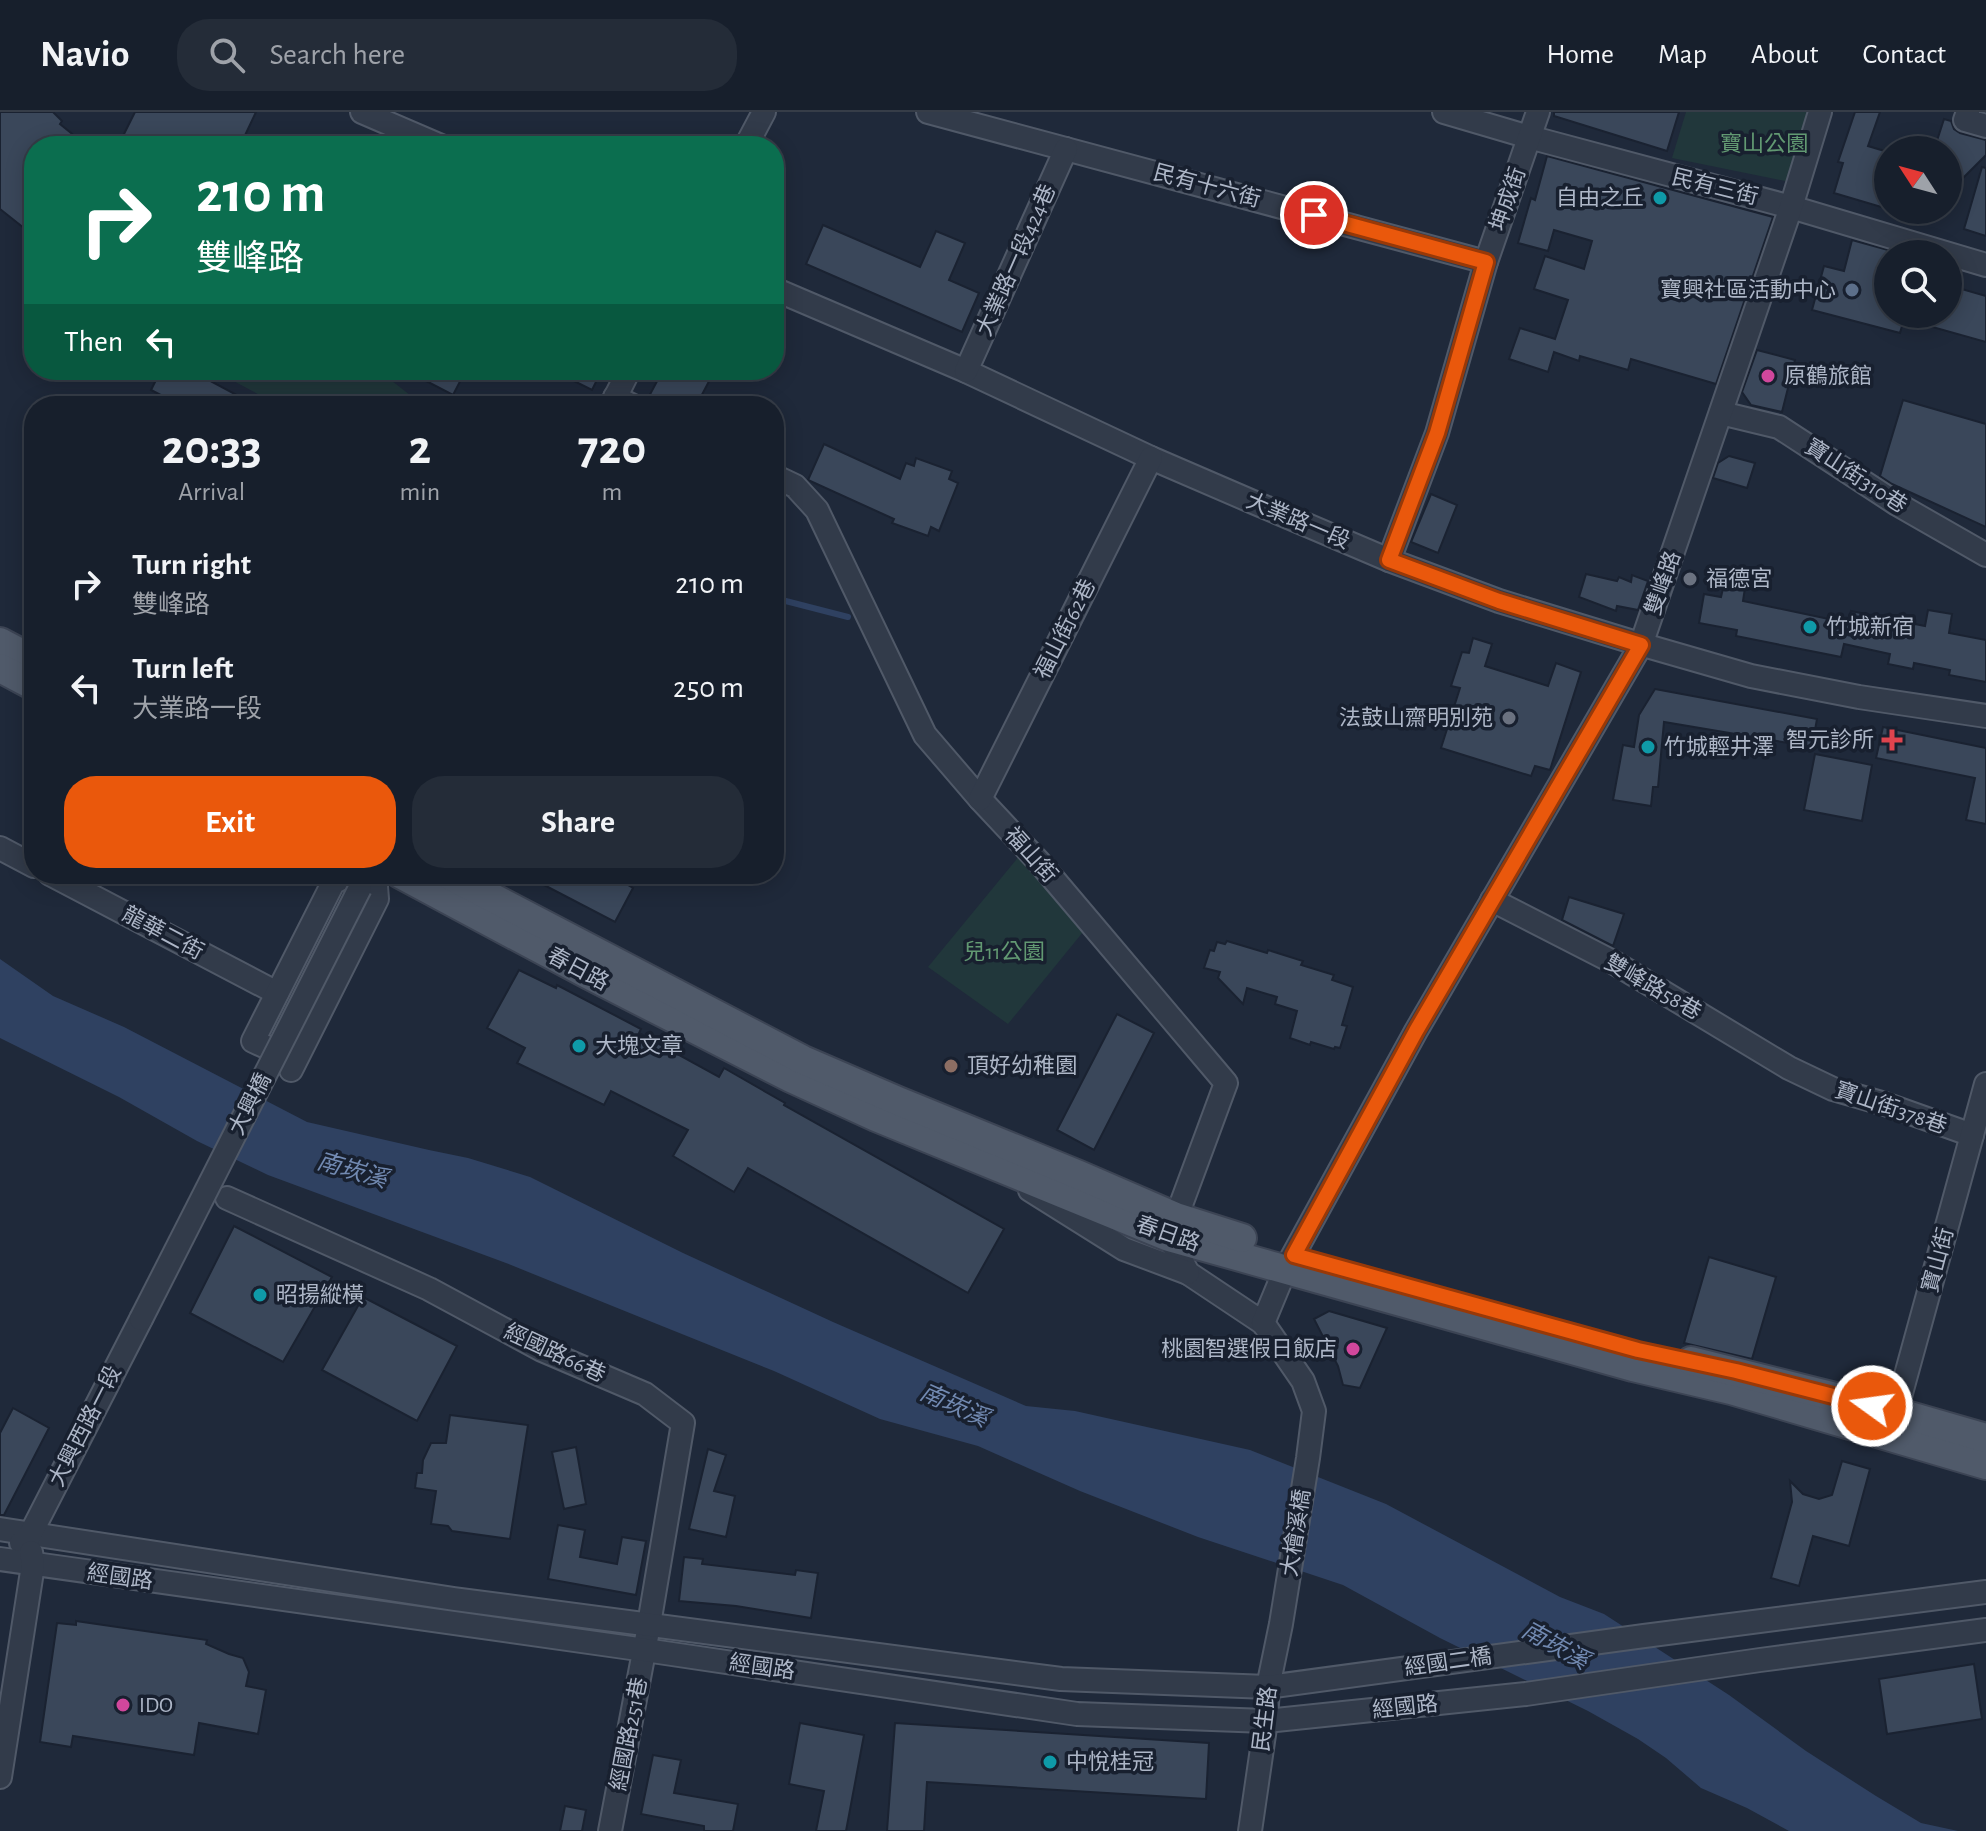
<!DOCTYPE html>
<html lang="en">
<head>
<meta charset="utf-8">
<style>
  :root { --surface:#171f2c; --page:#242c38; --text:#f1f3f6; --muted:#9ea2a9; --line:#363d48; --accent:#ea580c }
  body { margin:0; font-family:"Alegreya Sans","Noto Sans TC",sans-serif; background:var(--page); color:var(--text); height:100vh; display:flex; flex-direction:column; font-size:30px; white-space:nowrap }
  * { box-sizing:border-box; margin:0 }
  p { font-size:26px; color:var(--muted) }
  .icon { flex:none; width:44px; height:44px; fill:none; stroke:currentColor; stroke-width:2; stroke-linecap:round; stroke-linejoin:round }
  .map { position:relative; flex:1; overflow:hidden }
  .sheet { position:absolute; left:24px; top:284px; width:760px; height:488px; display:flex; flex-direction:column; background:var(--surface); border-radius:32px; box-shadow:0 4px 20px #0003,0 0 0 2px var(--line) }
  .sheet>* { flex:none }
  .top-card { position:absolute; left:24px; top:24px; width:760px; height:244px; border-radius:32px; box-shadow:0 4px 20px #0003,0 0 0 2px var(--line); background:#0b6e4f; color:#fff; overflow:hidden }
  .needle { width:52px; rotate:306deg }
  .controls { position:absolute; left:1874px; top:24px; display:grid; gap:16px }
  .controls a { display:grid; place-items:center; width:88px; height:88px; border-radius:50%; background:var(--surface); box-shadow:0 4px 20px #0003,0 0 0 2px var(--line); font-size:40px }
  .pin { position:absolute; display:grid; place-items:center; width:68px; height:68px; color:#fff; margin:-34px; border:4px solid #fff; border-radius:50%; box-shadow:0 2px 8px #0007 }
  .me { position:absolute; width:88px; margin:-44px; rotate:284deg; stroke-linejoin:round; filter:drop-shadow(0 0 6px #0008) }
  .turn { display:flex; align-items:center; gap:28px; height:168px; padding:0 40px; font-size:36px }
  .turn .icon { width:104px; height:104px; stroke-width:2.5 }
  .turn b { display:block; font-size:56px; line-height:68px }
  .then { display:flex; align-items:center; height:76px; padding:0 40px; background:#0003; gap:16px; font-size:30px }
  .eta { display:flex; justify-content:space-evenly; align-items:center; height:136px; text-align:center }
  .eta b { font-size:48px; font-weight:700; line-height:56px }
  .button { display:flex; gap:16px; margin-top:auto; padding:16px 40px }
  .button a { flex:1; height:92px; border-radius:32px; background:var(--accent); color:#fff; font-size:32px; font-weight:700; line-height:92px; text-align:center }
  .button a+a { background:var(--page); color:var(--text) }
  ul { padding:0; list-style:none }
  li { display:flex; align-items:center; gap:24px; height:104px; padding:0 40px }
  li div { flex:1 }
  li b { display:block; font-size:30px }
  li em { font-style:normal }
  header { display:flex; align-items:center; gap:48px; box-sizing:border-box; height:112px; padding:0 40px; background:var(--surface); border-bottom:2px solid var(--line) }
  header strong { font-size:38px }
  nav { display:flex; gap:44px; margin-inline-start:auto; font-size:28px }
  .search { width:560px; height:72px; background:var(--page); display:flex; align-items:center; gap:20px; box-sizing:border-box; padding:0 28px; border-radius:32px; color:var(--muted); font-size:30px }
  .map>svg:first-child { display:block }
</style>
</head>
<body>
<header>
<strong>Navio</strong>
<div class="search"><svg class="icon" aria-label="search" viewBox="0 0 24 24"><circle cx="10" cy="10" r="6"/><path d="M15 15l6 6"/></svg>Search here</div>
<nav><a>Home</a><a>Map</a><a>About</a><a>Contact</a></nav>
</header>
<div class="map">
<svg width="1986" height="1719" viewBox="0 0 1986 1719">
  <rect width="100%" height="100%" fill="#1f293a"/>
  <g fill="#21373b">
    <polygon points="1686,0 1811,0 1790,70 1672,46"/>
    <polygon points="213,258 378,258 424,294 280,294"/>
    <polygon points="1020,743 1083,820 1008,912 928,855"/>
  </g>
  <polygon fill="#2f4161" points="0,847 53,884 124,915 307,1010 429,1038 468,1046 530,1065 683,1141 833,1210 1026,1294 1075,1299 1250,1338 1386,1392 1560,1485 1604,1502 1729,1583 1806,1639 1876,1684 1921,1711 1958,1719 1789,1719 1747,1696 1701,1676 1666,1646 1638,1627 1588,1599 1440,1526 1343,1473 1198,1425 1080,1379 978,1334 880,1307 774,1259 652,1210 506,1151 268,1063 197,1029 119,985 0,926"/>
  <g fill="none" stroke-linecap="round" stroke-linejoin="round">
    <polyline stroke="#2f4161" stroke-width="6" points="774,486 848,505"/>
  </g>
  <g fill="#3a475a" stroke="#1a2231" stroke-width="2">
    <polygon points="0,0 53,0 62,9 60,12 87,34 34,34 34,124 0,97"/>
    <polygon points="135,0 256,0 240,34 118,34"/>
    <polygon points="1554,0 1679,0 1667,39 1554,4"/>
    <polygon points="1855,0 1880,0 1868,34 1888,40 1877,70 1888,74 1888,97 1834,81 1843,51 1838,50"/>
    <polygon points="1944,7 1951,9 1954,17 1960,21 1986,28 1986,43 1948,81 1948,38 1934,38"/>
    <polygon points="1547,44 1773,105 1716,272 1631,247 1628,258 1580,244 1579,249 1554,240 1548,260 1509,247 1520,216 1555,227 1568,188 1534,177 1545,144 1584,157 1592,129 1554,118 1548,139 1518,131 1531,86 1535,88"/>
    <polygon points="1982,55 1986,56 1986,124 1964,117"/>
    <polygon points="823,113 920,155 936,119 965,131 949,168 979,181 962,220 806,152"/>
    <polygon points="1852,128 1888,138 1888,202 1948,202 1948,173 1986,184 1986,230 1904,207 1900,221 1812,198 1824,154 1844,159"/>
    <polygon points="1757,238 1795,248 1782,300 1751,293 1742,280"/>
    <polygon points="161,258 190,258 257,294 182,294 151,278"/>
    <polygon points="405,258 466,258 453,283"/>
    <polygon points="552,258 602,258 592,278"/>
    <polygon points="663,258 715,258 696,294 659,294 647,288"/>
    <polygon points="1903,288 1986,312 1986,415 1892,372 1880,364"/>
    <polygon points="824,332 900,367 906,351 914,354 916,346 952,359 949,367 958,371 939,419 931,415 928,424 892,411 894,407 808,368"/>
    <polygon points="1729,344 1755,351 1747,376 1713,366 1718,351"/>
    <polygon points="1431,382 1457,393 1438,441 1411,430"/>
    <polygon points="1586,462 1617,469 1619,465 1631,470 1632,463 1648,469 1638,498 1617,494 1616,499 1579,485"/>
    <polygon points="1724,472 1745,476 1743,489 1848,511 1851,499 1925,514 1928,498 1952,502 1949,521 1986,528 1986,570 1949,563 1950,558 1914,551 1913,557 1888,552 1890,542 1844,532 1841,545 1736,524 1737,518 1699,511 1704,482 1721,485"/>
    <polygon points="1473,526 1492,532 1485,554 1548,574 1556,551 1581,560 1550,658 1535,654 1531,664 1441,636 1460,576 1451,574 1462,540 1469,541"/>
    <polygon points="1655,577 1817,607 1812,635 1664,610 1658,675 1653,675 1651,694 1613,688 1623,633 1634,635 1639,603"/>
    <polygon points="1883,615 1986,636 1986,712 1966,708 1975,666 1876,646"/>
    <polygon points="1815,642 1872,653 1862,709 1804,698"/>
    <polygon points="549,762 634,762 628,773 633,776 615,810 544,773"/>
    <polygon points="1569,785 1624,802 1613,834 1562,808"/>
    <polygon points="1227,829 1267,841 1268,838 1303,849 1301,853 1334,863 1332,868 1353,875 1342,913 1347,914 1340,936 1335,935 1334,937 1311,930 1310,933 1290,926 1297,899 1275,892 1277,885 1247,876 1243,892 1218,866 1220,860 1204,856 1210,838 1214,839 1217,830 1225,832"/>
    <polygon points="519,858 556,876 557,873 641,917 639,921 719,965 724,956 785,991 784,993 1004,1117 968,1181 748,1056 734,1080 673,1044 688,1018 611,979 604,993 517,951 525,936 487,916"/>
    <polygon points="1117,902 1154,921 1094,1038 1057,1018"/>
    <polygon points="234,1114 332,1165 283,1250 190,1201"/>
    <polygon points="1709,1145 1776,1165 1752,1247 1684,1231"/>
    <polygon points="363,1185 457,1234 417,1309 322,1258"/>
    <polygon points="1329,1199 1387,1216 1360,1276 1343,1273 1338,1254 1314,1207"/>
    <polygon points="13,1296 49,1316 4,1403 0,1403 0,1321"/>
    <polygon points="450,1303 528,1313 510,1427 452,1419 448,1414 431,1412 436,1379 415,1376 417,1361 422,1361 423,1348 431,1331 446,1331"/>
    <polygon points="576,1335 586,1392 564,1397 552,1340"/>
    <polygon points="708,1337 726,1343 714,1379 735,1384 726,1425 689,1417"/>
    <polygon points="1842,1349 1870,1357 1849,1434 1813,1424 1799,1474 1771,1466 1792,1390 1790,1369 1803,1382 1819,1387 1832,1383"/>
    <polygon points="558,1413 585,1418 580,1445 617,1452 622,1425 646,1429 636,1483 548,1467"/>
    <polygon points="684,1445 703,1447 702,1452 795,1463 796,1458 818,1461 811,1506 736,1494 679,1489"/>
    <polygon points="76,1509 207,1528 206,1532 229,1542 243,1546 249,1560 246,1574 266,1578 258,1622 199,1611 194,1643 73,1624 71,1635 40,1630 57,1511 76,1513"/>
    <polygon points="1974,1552 1982,1607 1887,1622 1879,1567"/>
    <polygon points="800,1611 864,1623 846,1719 816,1719 824,1679 789,1672"/>
    <polygon points="895,1611 1209,1631 1206,1687 927,1670 924,1719 887,1719"/>
    <polygon points="653,1643 681,1648 674,1681 738,1692 733,1719 704,1719 704,1714 641,1702"/>
    <polygon points="565,1694 586,1698 582,1719 560,1719"/>
  </g>
  <g fill="none" stroke-linecap="round" stroke-linejoin="round">
    <g stroke="#505968" stroke-width="26">
      <g id="minor">
        <polyline points="362,0 441,34"/>
        <polyline points="928,0 1486,150"/>
        <polyline points="1444,0 1529,25 1791,95 1986,153"/>
        <polyline points="1968,0 1965,8 1986,14"/>
        <polyline points="746,34 764,0"/>
        <polyline points="774,177 966,259 1151,346 1253,390 1389,448 1499,489 1633,530 1751,564 1859,585 1986,604"/>
        <polyline points="966,259 1066,37"/>
        <polyline points="615,285 633,294"/>
        <polyline points="611,294 629,258"/>
        <polyline points="1721,301 1779,315 1897,392 1986,443"/>
        <polyline points="774,364 795,374 817,398 925,623 980,687 1039,750 1226,971 1169,1125 1188,1161 1263,1211 1303,1269 1314,1299 1308,1346 1281,1512 1268,1575 1266,1609 1250,1719"/>
        <polyline points="1389,448 1437,321 1486,150 1538,0"/>
        <polyline points="980,687 1151,346"/>
        <polyline points="0,736 34,754"/>
        <polyline points="50,762 277,881"/>
        <polyline points="1492,788 1613,850 1789,956 1833,977 1885,992 1972,1023"/>
        <polyline points="295,948 253,929 333,771 349,762"/>
        <polyline points="291,958 377,787 375,762"/>
        <polyline points="1030,1078 1124,1137 1188,1161"/>
        <polyline points="227,1086 429,1177 542,1238 645,1282 683,1311 647,1524 610,1719"/>
        <polyline points="1263,1211 1285,1158 1416,919 1641,533 1791,95 1820,0"/>
        <polyline points="1892,1314 1986,972"/>
        <polyline points="0,1417 454,1487 1061,1567 1268,1575 1644,1524 1986,1480"/>
        <polyline points="21,1431 30,1423 141,1207"/>
        <polyline points="0,1447 645,1538 1077,1602 1266,1609 1526,1582 1760,1548 1986,1518"/>
        <polyline points="0,1665 33,1453 31,1440"/>
      </g>
    </g>
    <g stroke="#3c4454" stroke-width="32">
      <g id="major">
        <polyline points="0,530 34,548"/>
        <polyline points="0,556 34,574"/>
        <polyline points="400,762 589,863 791,966 876,1005 1169,1125 1633,1255 1731,1278 1986,1353"/>
        <polyline points="447,762 803,948 898,989 1079,1063 1176,1105 1242,1126"/>
        <polyline points="1691,1249 1896,1300 1986,1326"/>
      </g>
    </g>
    <use href="#minor" stroke="#323b4a" stroke-width="22"/>
    <use href="#major" stroke="#505a6a" stroke-width="28"/>
    <g stroke="#505968" stroke-width="26" stroke-linecap="butt">
      <polyline id="minor-bridge" points="141,1207 360,776"/>
    </g>
    <use href="#minor-bridge" stroke="#323b4a" stroke-width="22"/>
  </g>
  <g fill="none" stroke-linecap="round" stroke-linejoin="round">
    <g stroke="#983908" stroke-width="20">
      <polyline id="route" points="1314,103 1486,150 1437,321 1389,448 1499,489 1641,533 1416,919 1294,1143 1638,1238 1736,1259 1872,1294"/>
    </g>
    <use href="#route" stroke="#ea580c" stroke-width="14"/>
  </g>
  <g fill="#0f9aa8" stroke="#18202f" stroke-width="3">
    <circle cx="1660" cy="86" r="8"/>
    <circle cx="1810" cy="515" r="8"/>
    <circle cx="1648" cy="635" r="8"/>
    <circle cx="579" cy="934" r="8"/>
    <circle cx="260" cy="1183" r="8"/>
    <circle cx="1050" cy="1650" r="8"/>
  </g>
  <circle fill="#5c6f8a" stroke="#18202f" stroke-width="3" cx="1852" cy="178" r="8"/>
  <g fill="#d1479c" stroke="#18202f" stroke-width="3">
    <circle cx="1768" cy="264" r="8"/>
    <circle cx="1353" cy="1237" r="8"/>
    <circle cx="123" cy="1593" r="8"/>
  </g>
  <g fill="#6b7280" stroke="#18202f" stroke-width="3">
    <circle cx="1690" cy="467" r="8"/>
    <circle cx="1509" cy="606" r="8"/>
  </g>
  <path fill="#e0444e" stroke="#18202f" stroke-width="3" d="M1888 616h8v8h8v8h-8v8h-8v-8h-8v-8h8z"/>
  <circle fill="#8d6e63" stroke="#18202f" stroke-width="3" cx="951" cy="954" r="8"/>
  <g text-anchor="middle" dominant-baseline="central" stroke-width="7" stroke-linejoin="round" paint-order="stroke">
    <g font-size="22" fill="#629972" stroke="#18202f">
      <text x="1764" y="32">寶山公園</text>
      <text x="1004" y="840">兒11公園</text>
    </g>
    <g font-size="22" fill="#adb6c7" stroke="#18202f">
      <text transform="translate(1207 74) rotate(15)">民有十六街</text>
      <text transform="translate(1715 75) rotate(14)">民有三街</text>
      <text transform="translate(1508 87) rotate(-71)">坤成街</text>
      <text transform="translate(1016 148) rotate(-66)">大業路一段424巷</text>
      <text transform="translate(1856 364) rotate(33)">寶山街310巷</text>
      <text transform="translate(1298 409) rotate(23)">大業路一段</text>
      <text transform="translate(1663 471) rotate(-71)">雙峰路</text>
      <text transform="translate(1065 517) rotate(-63)">福山街62巷</text>
      <text transform="translate(1031 743) rotate(48)">福山街</text>
      <text transform="translate(163 821) rotate(28)">龍華二街</text>
      <text transform="translate(578 857) rotate(28)">春日路</text>
      <text transform="translate(1653 875) rotate(30)">雙峰路58巷</text>
      <text transform="translate(250 992) rotate(-63)">大興橋</text>
      <text transform="translate(1891 996) rotate(19)">寶山街378巷</text>
      <text transform="translate(1168 1122) rotate(19)">春日路</text>
      <text transform="translate(1938 1148) rotate(-75)">寶山街</text>
      <text transform="translate(555 1241) rotate(25)">經國路66巷</text>
      <text transform="translate(85 1314) rotate(-63)">大興西路一段</text>
      <text transform="translate(1296 1421) rotate(-81)">大檜溪橋</text>
      <text transform="translate(120 1465) rotate(8)">經國路</text>
      <text transform="translate(1448 1550) rotate(-8)">經國二橋</text>
      <text transform="translate(762 1555) rotate(8)">經國路</text>
      <text transform="translate(1405 1595) rotate(-6)">經國路</text>
      <text transform="translate(1265 1607) rotate(-83)">民生路</text>
      <text transform="translate(629 1622) rotate(-79)">經國路251巷</text>
    </g>
    <g font-size="22" fill="#adb6c7" stroke="#18202f" text-anchor="start">
      <text x="1644" y="86" text-anchor="end">自由之丘</text>
      <text x="1836" y="178" text-anchor="end">寶興社區活動中心</text>
      <text x="1784" y="264">原鶴旅館</text>
      <text x="1706" y="467">福德宮</text>
      <text x="1826" y="515">竹城新宿</text>
      <text x="1493" y="606" text-anchor="end">法鼓山齋明別苑</text>
      <text x="1874" y="628" text-anchor="end">智元診所</text>
      <text x="1664" y="635">竹城輕井澤</text>
      <text x="595" y="934">大塊文章</text>
      <text x="967" y="954">頂好幼稚園</text>
      <text x="276" y="1183">昭揚縱橫</text>
      <text x="1337" y="1237" text-anchor="end">桃園智選假日飯店</text>
      <text x="139" y="1593">IDO</text>
      <text x="1066" y="1650">中悅桂冠</text>
    </g>
    <g font-size="24" font-style="italic" fill="#728ab2" stroke="#18202f">
      <text transform="translate(352 1059) rotate(16)">南崁溪</text>
      <text transform="translate(954 1294) rotate(24)">南崁溪</text>
      <text transform="translate(1555 1534) rotate(29)">南崁溪</text>
    </g>
  </g>
</svg>
<div class="controls">
<a><svg class="needle" viewBox="-14 -14 28 28"><path d="M0-13l5 13h-10z" fill="#e53935"/><path d="M0 13l5-13h-10z" fill="#9ea2a9"/></svg></a>
<a><svg class="icon" aria-label="search" viewBox="0 0 24 24"><circle cx="10" cy="10" r="6"/><path d="M15 15l6 6"/></svg></a>
</div>
<div class="pin" style="left:1314px;top:103px;background:#d93025"><svg class="icon" aria-label="arrive" viewBox="0 0 24 24"><path d="M6 21V4h12l-3 4 3 4H6"/></svg></div>
<svg class="me" style="left:1872px;top:1294px" viewBox="-20 -20 40 40"><circle r="17" fill="#ea580c" stroke="#fff" stroke-width="3"/><path d="M0-11L8 9 0 5-8 9z" fill="#fff"/></svg>
<div class="top-card">
<div class="turn"><svg class="icon" aria-label="right" viewBox="0 0 24 24"><path d="M7 20v-9h11M14 6l5 5-5 5"/></svg><div><b>210 m</b>雙峰路</div></div>
<div class="then">Then<svg class="icon" aria-label="left" viewBox="0 0 24 24"><path d="M17 20v-9H6M10 6l-5 5 5 5"/></svg></div>
</div>
<section class="sheet">
<div class="eta">
<div><b>20:33</b><p>Arrival</p></div>
<div><b>2</b><p>min</p></div>
<div><b>720</b><p>m</p></div>
</div>
<ul>
<li><svg class="icon" aria-label="right" viewBox="0 0 24 24"><path d="M7 20v-9h11M14 6l5 5-5 5"/></svg><div><b>Turn right</b><p>雙峰路</p></div><em>210 m</em></li>
<li><svg class="icon" aria-label="left" viewBox="0 0 24 24"><path d="M17 20v-9H6M10 6l-5 5 5 5"/></svg><div><b>Turn left</b><p>大業路一段</p></div><em>250 m</em></li>
</ul>
<div class="button"><a>Exit</a><a>Share</a></div>
</section>
</div>
</body>
</html>
